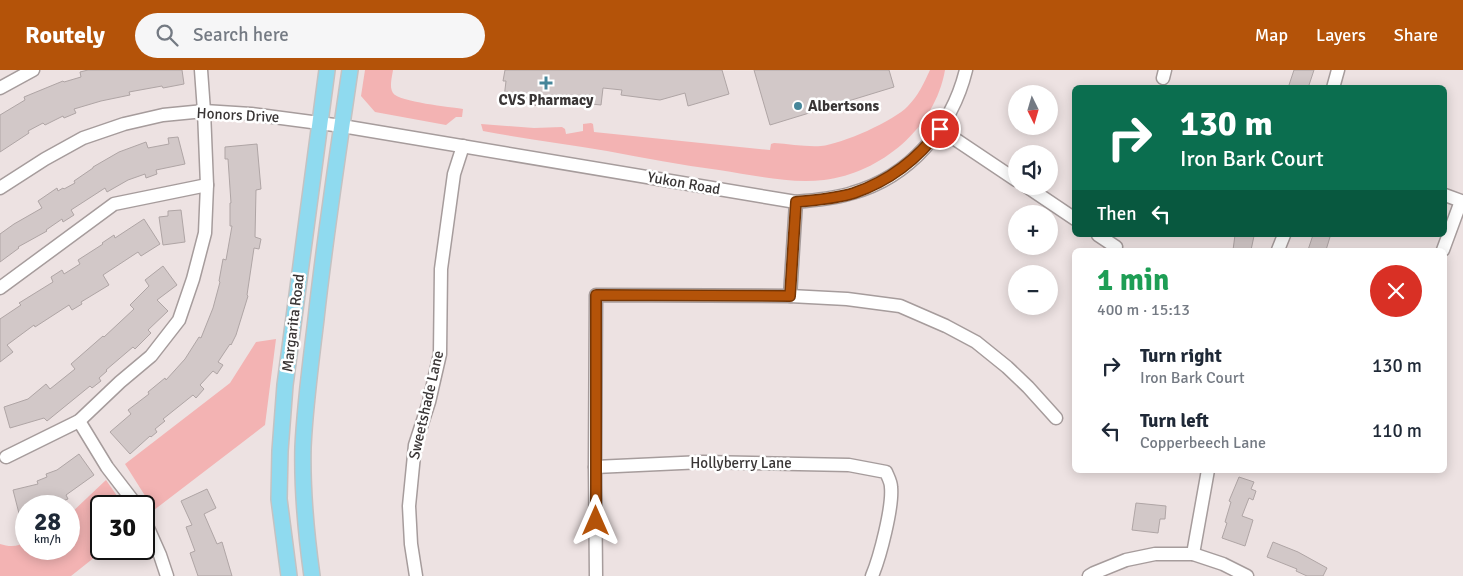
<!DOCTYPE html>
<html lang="en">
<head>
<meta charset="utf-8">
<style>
  :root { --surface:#fff; --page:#f6f6f7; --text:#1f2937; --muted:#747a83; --accent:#b45309 }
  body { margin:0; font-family:Signika,sans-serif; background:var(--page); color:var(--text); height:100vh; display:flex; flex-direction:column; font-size:19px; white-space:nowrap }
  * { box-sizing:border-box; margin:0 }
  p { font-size:16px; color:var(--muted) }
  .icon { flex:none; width:28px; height:28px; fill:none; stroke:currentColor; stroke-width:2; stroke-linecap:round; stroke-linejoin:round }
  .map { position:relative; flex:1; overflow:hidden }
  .details { position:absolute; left:1072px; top:178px; width:375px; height:225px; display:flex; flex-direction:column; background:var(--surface); border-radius:8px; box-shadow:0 2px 12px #0003 }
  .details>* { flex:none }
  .guide { position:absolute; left:1072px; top:15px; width:375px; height:152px; border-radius:8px; box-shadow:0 2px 12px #0003; background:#0b6e4f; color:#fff; overflow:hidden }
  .needle { width:32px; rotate:175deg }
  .tools { position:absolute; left:1008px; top:15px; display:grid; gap:10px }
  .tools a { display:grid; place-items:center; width:50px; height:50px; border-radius:50%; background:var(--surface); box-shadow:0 2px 12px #0003; font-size:25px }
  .speed { position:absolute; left:15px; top:425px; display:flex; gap:10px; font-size:25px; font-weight:700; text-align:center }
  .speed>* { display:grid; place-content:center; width:65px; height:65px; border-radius:50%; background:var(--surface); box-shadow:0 2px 12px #0003; line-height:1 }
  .speed small { font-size:12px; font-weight:400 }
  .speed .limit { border:2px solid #111; border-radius:8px; background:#fff; color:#111 }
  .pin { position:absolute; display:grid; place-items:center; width:42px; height:42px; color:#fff; margin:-21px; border:2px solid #fff; border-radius:50%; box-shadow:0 1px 5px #0007 }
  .me { position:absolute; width:55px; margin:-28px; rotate:0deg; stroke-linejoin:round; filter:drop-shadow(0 0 4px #0008) }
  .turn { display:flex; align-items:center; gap:18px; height:105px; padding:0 25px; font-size:22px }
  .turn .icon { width:65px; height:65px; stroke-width:2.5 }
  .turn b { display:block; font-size:35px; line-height:42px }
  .then { display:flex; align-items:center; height:48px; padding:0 25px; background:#0003; gap:10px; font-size:19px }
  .round { display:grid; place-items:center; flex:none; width:52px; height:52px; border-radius:26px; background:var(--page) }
  .overview { display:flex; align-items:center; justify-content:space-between; height:85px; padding:0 25px }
  h1 { font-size:30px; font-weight:700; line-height:38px; color:#1e9e55 }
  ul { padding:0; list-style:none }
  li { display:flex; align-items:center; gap:15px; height:65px; padding:0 25px }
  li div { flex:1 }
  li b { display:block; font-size:19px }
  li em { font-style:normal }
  header { display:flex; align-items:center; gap:30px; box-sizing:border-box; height:70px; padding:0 25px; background:var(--accent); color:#fff }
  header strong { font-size:24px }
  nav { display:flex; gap:28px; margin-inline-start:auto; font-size:18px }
  .search { width:350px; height:45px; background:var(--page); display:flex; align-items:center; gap:12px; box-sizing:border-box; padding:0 18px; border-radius:28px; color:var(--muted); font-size:19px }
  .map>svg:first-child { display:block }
</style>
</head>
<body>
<header>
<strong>Routely</strong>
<div class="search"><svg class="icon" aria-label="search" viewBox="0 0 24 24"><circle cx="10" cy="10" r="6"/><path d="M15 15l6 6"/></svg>Search here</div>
<nav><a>Map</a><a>Layers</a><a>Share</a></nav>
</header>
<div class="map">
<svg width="1463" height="506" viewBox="0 0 1463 506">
  <rect width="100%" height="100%" fill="#ede2e2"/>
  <g fill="#f3b3b3">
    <path d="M365,0H393C392,7 389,17 393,23C399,32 451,37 463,39L462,47H456L446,55L375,42L361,26Z"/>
    <path d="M930,0H945C935,58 881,103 824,110C789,114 753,105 719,100C681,95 644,88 607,81C566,74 524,69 483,61L481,54L534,58L562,57L565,59L566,64L583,61V54L591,53L593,54L594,62L770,80L771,74L774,73C789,74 806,77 821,76C842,74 894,51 908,36C918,26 924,13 930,0Z"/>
    <polygon points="276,269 265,355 154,440 125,394 230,313 256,272"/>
    <path d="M106,410L124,436H101V479H105L71,506H0V474C9,477 18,477 26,472V479H69V445Z"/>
  </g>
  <g fill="#d2c8c8" stroke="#afa5a5">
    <polygon points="88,0 182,0 184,14 163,18 162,16 129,22 130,25 101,31 74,39 76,43 64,48 63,46 45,55 43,53 28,61 29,63 0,82 0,45 25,30 24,27 63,11 64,12 81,7 80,2"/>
    <polygon points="505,0 722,0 729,24 688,36 685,23 660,30 621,25 622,20 603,18 601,35 542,29 542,36 531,35 531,30 504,28 506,11 503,11"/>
    <polygon points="754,0 889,0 894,17 770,55"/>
    <polygon points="1294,0 1314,0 1308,18 1288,18"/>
    <polygon points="178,67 185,94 156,100 157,104 146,108 145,104 128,110 107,122 105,118 71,140 74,145 63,152 62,149 46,160 47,161 18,177 19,178 0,192 0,164 14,154 42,138 38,131 57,118 58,121 63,118 64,119 75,113 74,111 93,98 93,97 119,82 146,72 148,78 169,74 168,68"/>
    <polygon points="257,74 261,119 256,120 255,167 261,169 259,179 254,178 247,225 248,226 236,265 231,275 230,274 218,292 223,295 217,304 213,301 200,315 204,319 196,328 193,325 163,349 165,351 155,359 157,362 151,367 150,366 130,384 110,362 131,344 128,340 149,324 148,322 165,308 166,310 185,289 199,267 201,268 213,238 220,212 219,211 223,189 226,190 232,156 230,156 230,133 231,133 228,89 225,89 225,77"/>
    <polygon points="181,140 185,172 163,175 159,147 168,146 168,141"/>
    <polygon points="144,149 160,174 141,186 138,182 103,205 109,215 81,232 82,234 72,240 69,235 35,257 34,255 7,275 13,282 0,292 0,249 21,235 19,233 53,212 51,207 62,200 64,204 80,194 78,190 103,174 102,173 114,165 115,168"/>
    <polygon points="1235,165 1254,166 1251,180 1233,180"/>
    <polygon points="1313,165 1323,165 1330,167 1326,180 1308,180"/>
    <polygon points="163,196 177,215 157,230 168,241 148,260 151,263 135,279 133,277 106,300 107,301 99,308 101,311 92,318 90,316 47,351 44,348 10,358 4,337 28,329 46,314 50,319 75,299 71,294 103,266 104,267 134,239 130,235 149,216 145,210"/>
    <polygon points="79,384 94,405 66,425 68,429 55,434 56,436 26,436 26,459 23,459 13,420 38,414 37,411 47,407 46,404 57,400"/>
    <polygon points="1239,407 1254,412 1251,419 1256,421 1253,430 1249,428 1242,446 1253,450 1245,476 1222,468 1227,453 1225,452 1231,432 1229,431"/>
    <polygon points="207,419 216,438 204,444 217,474 222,472 232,506 198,506 190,483 195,481 186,457 192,455 181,431"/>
    <polygon points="1136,433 1166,436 1165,449 1160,449 1158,463 1132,460"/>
    <polygon points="1273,472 1298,482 1327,498 1323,506 1307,506 1296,501 1297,499 1267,487"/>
  </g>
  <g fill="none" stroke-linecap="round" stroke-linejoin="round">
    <g stroke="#a69c9c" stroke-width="15">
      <g id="minor">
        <polyline points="1163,8 1165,0"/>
        <polyline points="0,18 33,0"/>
        <polyline points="1333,18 1338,0"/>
        <polyline points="940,59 1016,110"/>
        <polyline points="1026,116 1075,149"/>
        <path d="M0,118L45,89L83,68L124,54L163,45L204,41L251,44L342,56L796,132C815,130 834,129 852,123C910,107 952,57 966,0"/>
        <polyline points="1098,165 1116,177"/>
        <polyline points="1278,180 1284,165"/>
        <polyline points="1443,180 1461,131 1445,125"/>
        <polyline points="0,218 114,134 207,115"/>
        <polyline points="790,226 796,132"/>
        <polyline points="79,351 107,397 137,436"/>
        <polyline points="6,387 79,351 120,312 151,286 179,250 193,209 205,163 207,115 204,41 201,0"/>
        <path d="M595,397L703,392L849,395L886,402C888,407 891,412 891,417C893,437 880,487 872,506"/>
        <polyline points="144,449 160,485 167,506"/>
        <polyline points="1193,484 1208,400"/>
        <polyline points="416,506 411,474 409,436 415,375 429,332 440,284 441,199 454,104 463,76"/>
        <polyline points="596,506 595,397 596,225 790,226 847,229 900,236 946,256 976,272 1007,297 1028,317 1056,348"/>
        <polyline points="1089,506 1094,503 1126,490 1155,484 1193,484 1223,494 1247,506"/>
      </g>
    </g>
    <g stroke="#c4c2c2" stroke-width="18">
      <g id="major">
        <polyline points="289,506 279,429 280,381 285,315 327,0"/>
        <path d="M312,506C306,463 302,420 303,377C305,334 311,291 316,249C325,166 338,83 350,0"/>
      </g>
    </g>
    <use href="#minor" stroke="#fff" stroke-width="12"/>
    <use href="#major" stroke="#8fdaef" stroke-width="15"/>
  </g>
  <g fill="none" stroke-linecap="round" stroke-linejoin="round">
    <g stroke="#753606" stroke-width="12">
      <path id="route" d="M596,451V225L790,226L796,132C815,130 835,129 854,123C889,111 918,89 940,59"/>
    </g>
    <use href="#route" stroke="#b45309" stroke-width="9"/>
  </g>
  <g fill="#46869a" stroke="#fff" stroke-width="2">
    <path d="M543.5 5.5h5v5h5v5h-5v5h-5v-5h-5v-5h5z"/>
    <circle cx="798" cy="36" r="5"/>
  </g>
  <g text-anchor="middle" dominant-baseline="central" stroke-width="5" stroke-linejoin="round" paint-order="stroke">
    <g font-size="15" font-weight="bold" fill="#393535" stroke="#fff">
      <text x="546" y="30">CVS Pharmacy</text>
      <text x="808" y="36" text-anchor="start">Albertsons</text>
    </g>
    <g font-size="15" fill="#393535" stroke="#fff">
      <text transform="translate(238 45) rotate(3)">Honors Drive</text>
      <text transform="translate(684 113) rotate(10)">Yukon Road</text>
      <text transform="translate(293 253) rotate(-83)">Margarita Road</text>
      <text transform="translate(426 335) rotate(-77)">Sweetshade Lane</text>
      <text x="741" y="393">Hollyberry Lane</text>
    </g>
  </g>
</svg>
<div class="tools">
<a><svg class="needle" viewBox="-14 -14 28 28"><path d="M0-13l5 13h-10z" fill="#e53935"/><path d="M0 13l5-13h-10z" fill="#747a83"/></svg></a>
<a><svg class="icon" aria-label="sound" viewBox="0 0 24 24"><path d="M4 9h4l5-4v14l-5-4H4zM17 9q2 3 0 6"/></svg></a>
<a>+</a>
<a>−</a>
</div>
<div class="speed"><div>28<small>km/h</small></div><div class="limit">30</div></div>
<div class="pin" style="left:940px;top:59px;background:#d93025"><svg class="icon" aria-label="arrive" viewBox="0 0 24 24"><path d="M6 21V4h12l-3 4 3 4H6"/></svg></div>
<svg class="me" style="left:596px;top:451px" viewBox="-20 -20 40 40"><path d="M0-17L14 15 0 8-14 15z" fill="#b45309" stroke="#fff" stroke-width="4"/></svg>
<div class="guide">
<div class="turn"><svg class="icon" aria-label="right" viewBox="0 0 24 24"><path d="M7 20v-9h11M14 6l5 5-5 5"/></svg><div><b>130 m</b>Iron Bark Court</div></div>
<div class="then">Then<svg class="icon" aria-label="left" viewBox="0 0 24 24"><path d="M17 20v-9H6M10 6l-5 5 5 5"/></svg></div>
</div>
<section class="details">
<div class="overview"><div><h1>1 min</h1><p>400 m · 15:13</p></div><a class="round" style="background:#d93025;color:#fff"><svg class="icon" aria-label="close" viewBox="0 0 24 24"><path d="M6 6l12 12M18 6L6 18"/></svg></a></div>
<ul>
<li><svg class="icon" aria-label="right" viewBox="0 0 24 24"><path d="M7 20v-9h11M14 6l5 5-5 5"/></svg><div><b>Turn right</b><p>Iron Bark Court</p></div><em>130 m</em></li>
<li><svg class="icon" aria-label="left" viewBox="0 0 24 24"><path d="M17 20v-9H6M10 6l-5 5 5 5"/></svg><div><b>Turn left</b><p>Copperbeech Lane</p></div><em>110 m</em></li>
</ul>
</section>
</div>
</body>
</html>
